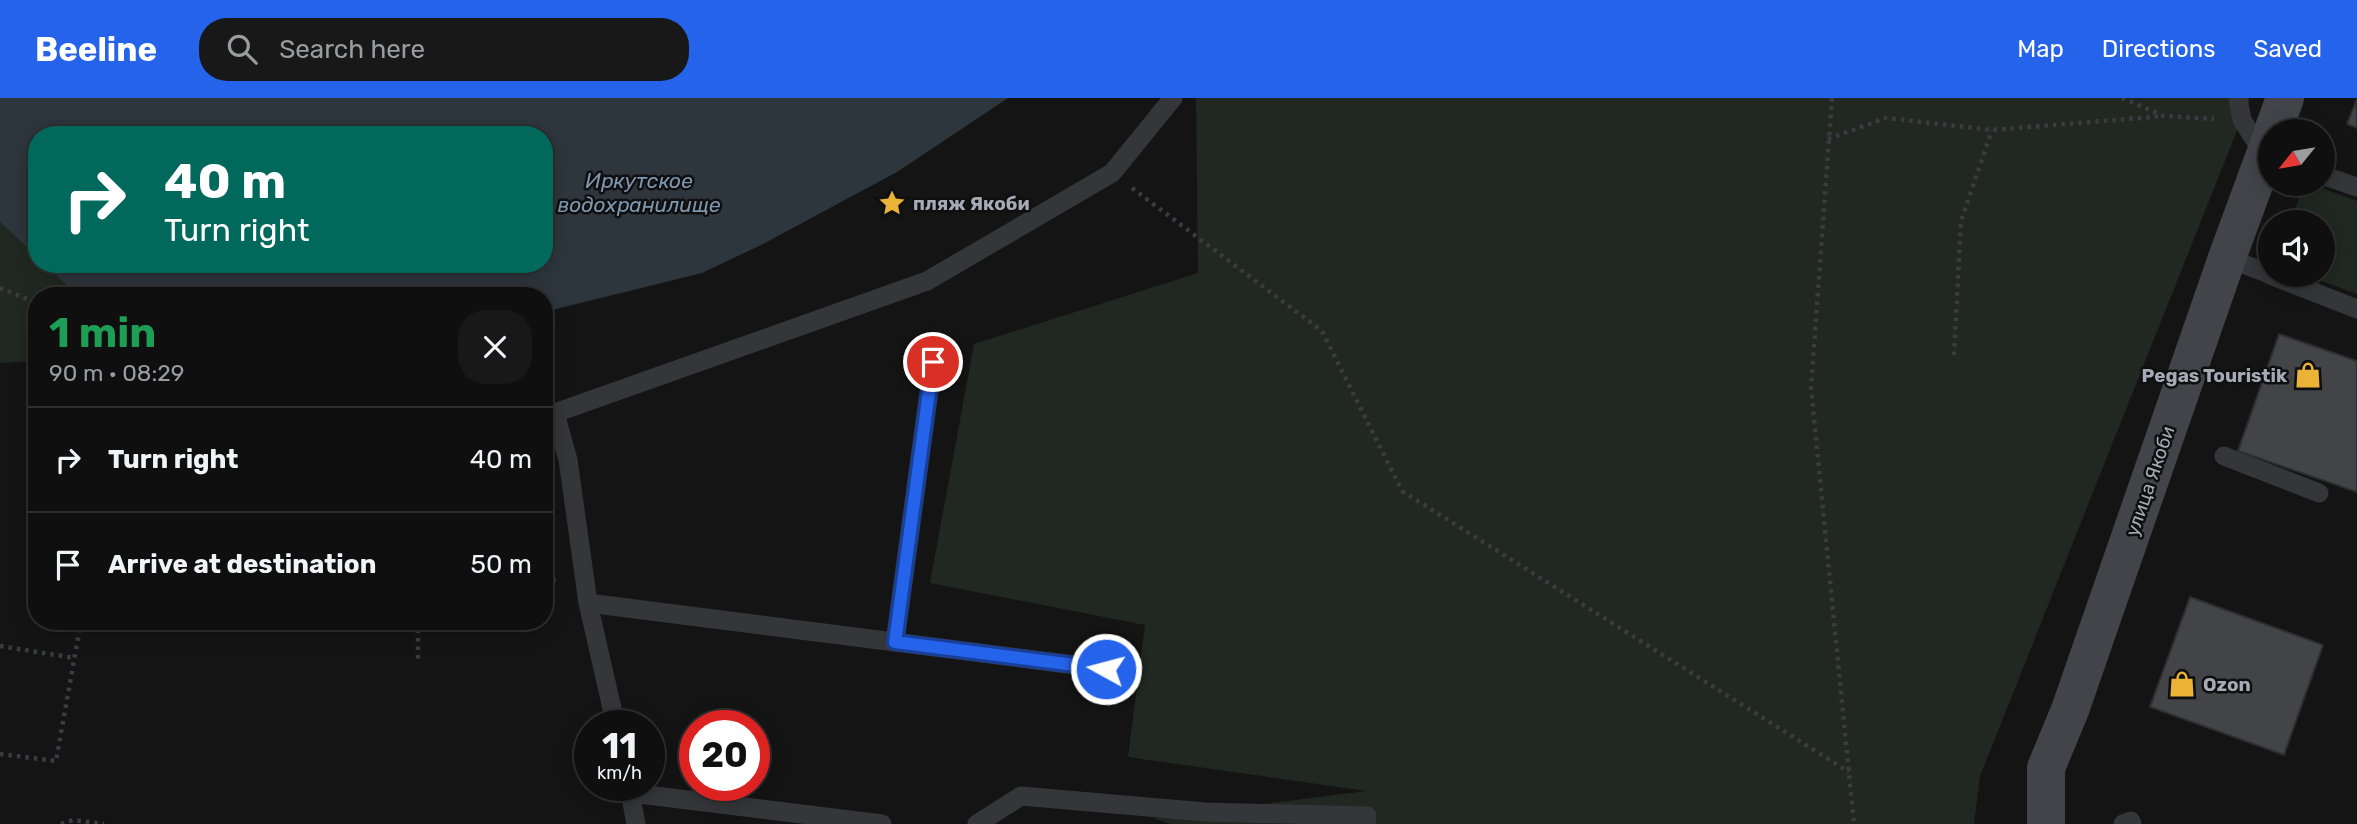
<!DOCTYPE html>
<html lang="en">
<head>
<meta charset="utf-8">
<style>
  :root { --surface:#0f0f10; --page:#181819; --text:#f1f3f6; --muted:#9b9c9f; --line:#2f2f30; --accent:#2563eb }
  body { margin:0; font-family:Rubik,sans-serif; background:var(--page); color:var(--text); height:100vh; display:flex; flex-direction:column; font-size:26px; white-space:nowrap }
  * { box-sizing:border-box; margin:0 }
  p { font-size:23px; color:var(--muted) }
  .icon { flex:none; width:38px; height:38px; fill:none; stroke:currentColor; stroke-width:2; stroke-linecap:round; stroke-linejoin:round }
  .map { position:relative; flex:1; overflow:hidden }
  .side { position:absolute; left:28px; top:189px; width:525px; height:343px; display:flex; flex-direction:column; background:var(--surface); border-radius:28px; box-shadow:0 4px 18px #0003,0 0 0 2px var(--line) }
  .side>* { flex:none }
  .hud { position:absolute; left:28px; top:28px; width:525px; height:147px; border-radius:28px; box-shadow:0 4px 18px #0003,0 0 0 2px var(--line); background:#00695c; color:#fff; overflow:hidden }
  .needle { width:46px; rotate:240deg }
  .buttons { position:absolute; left:2258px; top:21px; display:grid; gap:14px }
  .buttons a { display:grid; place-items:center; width:77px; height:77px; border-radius:50%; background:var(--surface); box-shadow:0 4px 18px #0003,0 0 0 2px var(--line); font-size:35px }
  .speed { position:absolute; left:574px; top:612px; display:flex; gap:14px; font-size:35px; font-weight:700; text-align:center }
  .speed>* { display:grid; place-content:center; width:91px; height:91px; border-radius:50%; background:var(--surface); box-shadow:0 4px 18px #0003,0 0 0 2px var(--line); line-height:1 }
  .speed small { font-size:18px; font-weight:400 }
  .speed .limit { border:10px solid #d22; background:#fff; color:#111 }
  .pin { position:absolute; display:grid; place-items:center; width:60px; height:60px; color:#fff; margin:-30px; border:4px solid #fff; border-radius:50%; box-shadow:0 2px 7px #0007 }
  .me { position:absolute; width:77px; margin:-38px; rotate:277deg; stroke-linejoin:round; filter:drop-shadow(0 0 5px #0008) }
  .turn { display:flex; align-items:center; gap:24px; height:147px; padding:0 21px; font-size:32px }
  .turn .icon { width:91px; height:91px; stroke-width:2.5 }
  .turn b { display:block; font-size:49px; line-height:60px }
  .round { display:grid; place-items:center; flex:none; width:74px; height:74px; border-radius:28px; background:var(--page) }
  .summary { display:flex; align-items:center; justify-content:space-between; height:119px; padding:0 21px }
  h1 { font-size:42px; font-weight:700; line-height:52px; color:#1e9e55 }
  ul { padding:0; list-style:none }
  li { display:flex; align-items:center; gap:21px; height:105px; padding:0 21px; border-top:2px solid var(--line) }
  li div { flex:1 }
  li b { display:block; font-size:26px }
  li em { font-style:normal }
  header { display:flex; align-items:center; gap:42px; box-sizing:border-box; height:98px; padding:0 35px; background:var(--accent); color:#fff }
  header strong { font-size:33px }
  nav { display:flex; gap:38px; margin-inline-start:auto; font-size:24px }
  .search { width:490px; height:63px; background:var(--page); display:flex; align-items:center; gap:18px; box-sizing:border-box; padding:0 24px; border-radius:28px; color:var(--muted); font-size:26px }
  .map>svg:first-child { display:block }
</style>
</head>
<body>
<header>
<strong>Beeline</strong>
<div class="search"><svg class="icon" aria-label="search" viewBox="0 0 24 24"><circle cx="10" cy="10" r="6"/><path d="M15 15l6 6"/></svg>Search here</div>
<nav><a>Map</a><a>Directions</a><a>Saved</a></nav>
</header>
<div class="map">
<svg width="2357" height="726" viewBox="0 0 2357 726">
  <rect width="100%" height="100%" fill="#141415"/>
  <g fill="#202821">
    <polygon points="1196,0 2250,0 1980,678 1974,726 1171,726 1153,720 1366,693 1128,659 1145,527 930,485 974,246 1198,175"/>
    <polygon points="2304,86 2311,86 2357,103 2357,196 2305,177 2322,177 2322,124 2290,124"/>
    <polygon points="0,124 37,159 37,166 44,166 74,194 73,198 37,198 37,263 0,265"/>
  </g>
  <polygon fill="#2d363d" points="0,0 1008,0 897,74 759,148 702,175 544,214 544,198 84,198 74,194 44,166 544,166 544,37 37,37 37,159 0,124"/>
  <g fill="#434448" stroke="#2e2e31" stroke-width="2">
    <polygon points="2357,1 2357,30 2347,26"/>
    <polygon points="2279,236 2357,263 2357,394 2238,353"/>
    <polygon points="2190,499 2323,547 2284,657 2150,609"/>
  </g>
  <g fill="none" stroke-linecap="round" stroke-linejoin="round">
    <g stroke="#3b3c41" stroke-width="4.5" stroke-dasharray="3.5 5" stroke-linecap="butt">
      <polyline points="1832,0 1811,290 1854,726"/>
      <polyline points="2122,0 2164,18 2214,21"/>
      <polyline points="1828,41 1886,20 1992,32 2164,18"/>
      <polyline points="1132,90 1322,233 1402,393 1849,674"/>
      <polyline points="0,190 37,205"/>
      <polyline points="1954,257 1961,123 1992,32"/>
      <polyline points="544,483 557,481"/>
      <polyline points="418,523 418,563"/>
      <polyline points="0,548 74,560"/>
      <polyline points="0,656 56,663 81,523"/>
      <polyline points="61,726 73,722 104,726"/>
    </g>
    <g stroke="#35363a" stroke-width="19">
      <polyline points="2238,0 2242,22 2265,58"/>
      <polyline points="2322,77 2357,89"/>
      <polyline points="2227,160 2270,176"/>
      <polyline points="2270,177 2357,211"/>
      <polyline points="2224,358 2319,395"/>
      <polyline points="588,505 1106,571"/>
      <polyline points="895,544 933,264"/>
      <polyline points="616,628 588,505 568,362 555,315 927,183 1112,75 1173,0"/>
      <polyline points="629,688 636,726"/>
      <polyline points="631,695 882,726"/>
      <polyline points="977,726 1021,698 1205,714 1367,718 1366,726"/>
      <polyline points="2123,726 2131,723 2132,726"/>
    </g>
    <g stroke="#43444a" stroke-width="38">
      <polyline points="2273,33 2285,0"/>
      <polyline points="2046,726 2046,670 2070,612 2227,160 2270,43"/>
    </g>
  </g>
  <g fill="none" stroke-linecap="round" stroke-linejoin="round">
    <g stroke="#184099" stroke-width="18">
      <polyline id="route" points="933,264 895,544 1106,571"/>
    </g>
    <use href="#route" stroke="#2563eb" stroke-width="12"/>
  </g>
  <defs>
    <g id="sight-bare" transform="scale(2.1)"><path d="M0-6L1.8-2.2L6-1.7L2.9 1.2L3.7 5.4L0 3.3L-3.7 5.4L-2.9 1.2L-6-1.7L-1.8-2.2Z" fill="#eab236" stroke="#0f0f10" stroke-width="2.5" paint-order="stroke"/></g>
    <g id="shop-bare" transform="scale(2.1)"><path d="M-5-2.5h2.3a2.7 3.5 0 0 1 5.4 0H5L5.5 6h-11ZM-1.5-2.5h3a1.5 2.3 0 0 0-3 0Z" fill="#eab236" stroke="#0f0f10" stroke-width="2.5" paint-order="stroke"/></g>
  </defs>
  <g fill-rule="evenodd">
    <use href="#sight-bare" x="892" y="105"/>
    <use href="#shop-bare" x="2308" y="277"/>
    <use href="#shop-bare" x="2182" y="586"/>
  </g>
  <g text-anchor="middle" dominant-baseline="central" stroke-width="5" stroke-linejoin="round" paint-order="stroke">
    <g font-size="19" font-weight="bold" fill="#a6aab5" stroke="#0f0f10" text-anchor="start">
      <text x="913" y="105">пляж Якоби</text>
      <text x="2287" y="277" text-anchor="end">Pegas Touristik</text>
      <text x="2203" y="586">Ozon</text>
    </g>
    <g font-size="19" fill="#a6aab5" stroke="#0f0f10">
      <text transform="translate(2150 383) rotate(-71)">улица Якоби</text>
    </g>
    <g font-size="21" font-style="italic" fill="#7e97af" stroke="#0f0f10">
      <text x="639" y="82">Иркутское<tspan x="639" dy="24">водохранилище</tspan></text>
    </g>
  </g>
</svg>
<div class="buttons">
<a><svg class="needle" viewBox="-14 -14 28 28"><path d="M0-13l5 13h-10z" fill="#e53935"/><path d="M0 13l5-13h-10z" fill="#9b9c9f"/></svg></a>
<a><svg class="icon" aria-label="sound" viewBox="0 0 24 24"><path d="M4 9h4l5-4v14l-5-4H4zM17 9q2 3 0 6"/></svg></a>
</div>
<div class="speed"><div>11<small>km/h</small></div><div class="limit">20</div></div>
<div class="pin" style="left:933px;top:264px;background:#d93025"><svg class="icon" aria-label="arrive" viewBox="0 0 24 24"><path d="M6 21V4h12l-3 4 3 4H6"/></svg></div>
<svg class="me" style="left:1106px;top:571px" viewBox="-20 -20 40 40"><circle r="17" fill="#2563eb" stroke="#fff" stroke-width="3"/><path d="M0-11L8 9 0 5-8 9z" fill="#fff"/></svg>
<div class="hud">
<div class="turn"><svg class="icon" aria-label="right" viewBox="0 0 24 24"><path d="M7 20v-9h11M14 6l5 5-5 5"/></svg><div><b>40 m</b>Turn right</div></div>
</div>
<section class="side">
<div class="summary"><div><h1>1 min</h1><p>90 m · 08:29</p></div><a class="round"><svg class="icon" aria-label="close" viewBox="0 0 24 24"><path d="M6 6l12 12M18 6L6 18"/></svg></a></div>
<ul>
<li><svg class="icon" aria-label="right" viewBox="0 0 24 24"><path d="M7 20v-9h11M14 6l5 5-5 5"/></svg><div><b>Turn right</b></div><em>40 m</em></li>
<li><svg class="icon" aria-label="arrive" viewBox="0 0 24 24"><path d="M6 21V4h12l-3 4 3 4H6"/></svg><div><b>Arrive at destination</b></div><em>50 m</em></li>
</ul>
</section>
</div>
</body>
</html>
